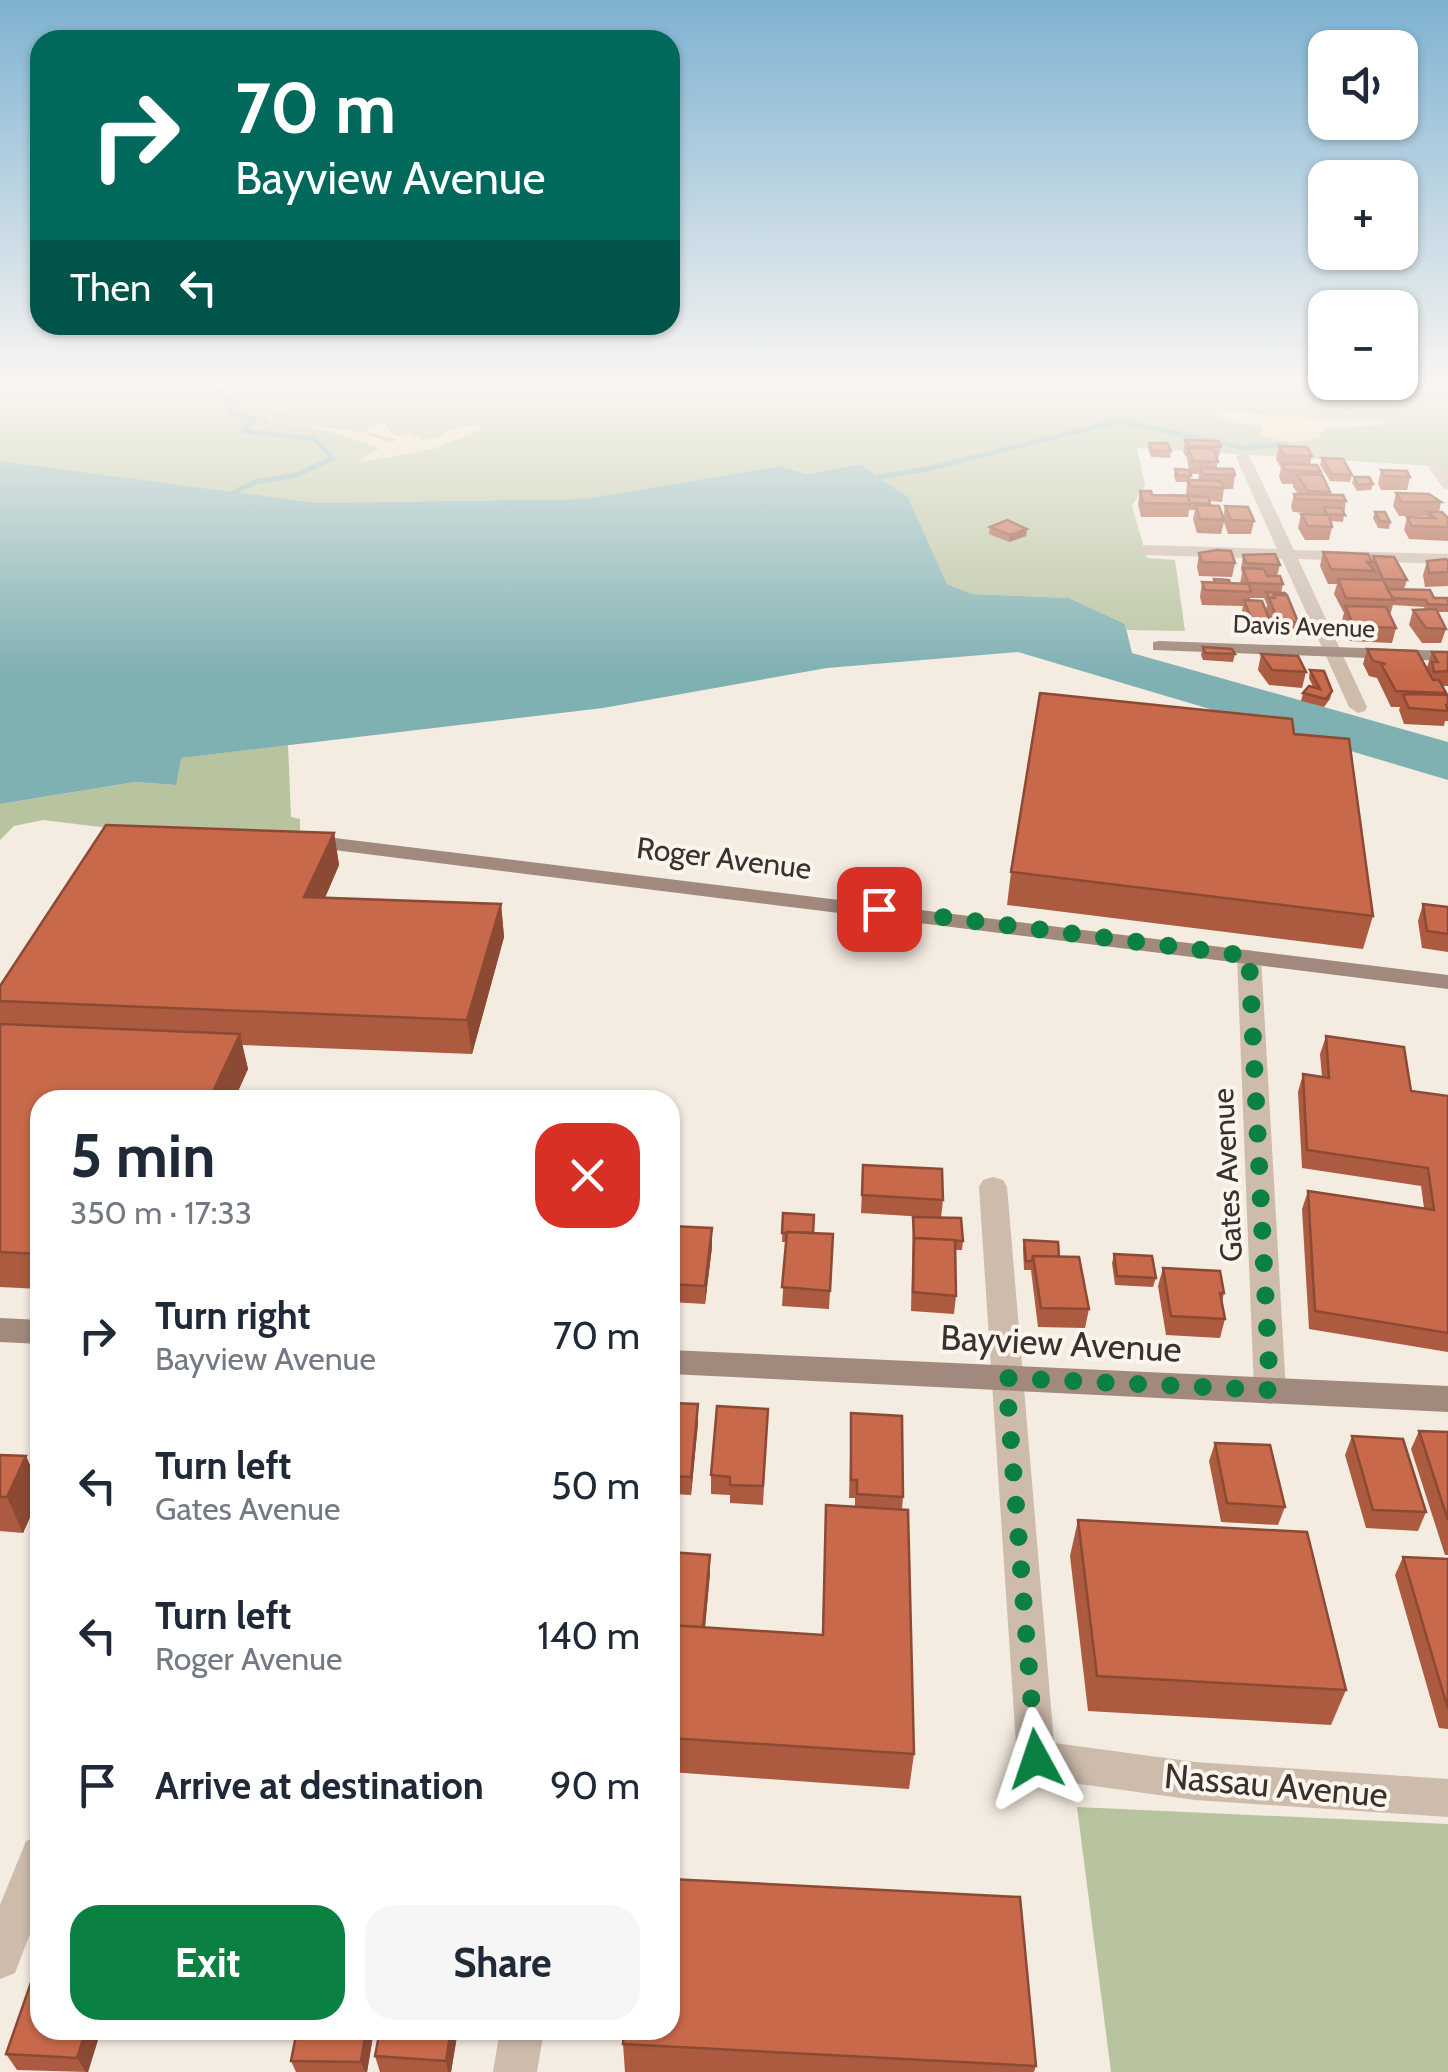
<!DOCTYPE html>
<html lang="en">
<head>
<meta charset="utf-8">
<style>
  :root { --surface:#fff; --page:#f6f6f7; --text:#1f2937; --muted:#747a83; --accent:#0b8043 }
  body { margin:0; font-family:Cabin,sans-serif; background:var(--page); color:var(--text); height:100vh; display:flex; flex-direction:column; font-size:38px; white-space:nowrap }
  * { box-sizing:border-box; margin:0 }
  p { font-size:32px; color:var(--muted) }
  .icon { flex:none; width:55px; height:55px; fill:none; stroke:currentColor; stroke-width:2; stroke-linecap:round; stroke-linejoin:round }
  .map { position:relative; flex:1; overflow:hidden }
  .sheet { position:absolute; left:30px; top:1090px; width:650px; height:950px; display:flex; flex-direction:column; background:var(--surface); border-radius:30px; box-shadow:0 2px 8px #0004 }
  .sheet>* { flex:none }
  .hud { position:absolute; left:30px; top:30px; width:650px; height:305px; border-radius:30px; box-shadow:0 2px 8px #0004; background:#00695c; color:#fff; overflow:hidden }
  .fabs { position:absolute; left:1308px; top:30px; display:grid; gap:20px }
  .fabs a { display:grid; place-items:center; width:110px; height:110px; border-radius:20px; background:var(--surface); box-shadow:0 2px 8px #0004; font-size:50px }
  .pin { position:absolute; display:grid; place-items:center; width:85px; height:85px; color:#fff; margin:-42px; border-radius:20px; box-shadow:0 5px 15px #0006 }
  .me { position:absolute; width:110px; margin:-55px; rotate:355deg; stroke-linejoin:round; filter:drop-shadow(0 0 8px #0008) }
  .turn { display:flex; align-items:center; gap:35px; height:210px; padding:0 40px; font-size:45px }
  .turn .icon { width:130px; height:130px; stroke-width:2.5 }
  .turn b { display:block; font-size:70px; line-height:85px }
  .then { display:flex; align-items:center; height:95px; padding:0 40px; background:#0003; gap:20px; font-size:38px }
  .round { display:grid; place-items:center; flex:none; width:105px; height:105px; border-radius:30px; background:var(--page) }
  .overview { display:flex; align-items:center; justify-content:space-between; height:170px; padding:0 40px }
  h1 { font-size:60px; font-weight:700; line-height:75px }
  .action { display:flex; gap:20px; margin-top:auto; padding:20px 40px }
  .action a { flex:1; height:115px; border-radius:30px; background:var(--accent); color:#fff; font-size:40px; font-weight:700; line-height:115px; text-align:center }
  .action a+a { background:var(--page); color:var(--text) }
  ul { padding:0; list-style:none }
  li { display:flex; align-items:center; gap:30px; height:150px; padding:0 40px }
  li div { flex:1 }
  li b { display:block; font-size:38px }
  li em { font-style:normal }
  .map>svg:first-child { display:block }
</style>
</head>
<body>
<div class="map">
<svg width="1448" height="2072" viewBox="0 0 1448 2072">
  <rect width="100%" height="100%" fill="#f4ebe1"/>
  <g fill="#b8c4a0">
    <polygon points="0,385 1448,385 1448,485 1434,466 1137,448 1145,485 1132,506 1147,558 1175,560 1185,631 1127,630 1125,624 1069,598 973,594 947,584 908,497 860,464 806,474 778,466 583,499 318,503 0,461"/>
    <polygon points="288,745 291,817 300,819 300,833 147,827 117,829 43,820 14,826 0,840 0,804 135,782 175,785 180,758"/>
    <polygon points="1077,1807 1448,1824 1448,2072 1111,2072"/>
  </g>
  <g fill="#efdcb8">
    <path d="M277,401L295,405L274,412L272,419L277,422L361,432L392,443L397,439L365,432L371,425L386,424L392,435L404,436L414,430L411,437L418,435L421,439C447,442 453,417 485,428L433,449L363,462L359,461L380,448L323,429L271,421L268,415L277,407L270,404Z"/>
    <polygon points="1218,410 1339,421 1375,419 1391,424 1326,429 1320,433 1321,437 1292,443 1259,435 1264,430 1261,426 1229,422 1217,415"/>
  </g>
  <polygon fill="#7fb0b2" points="0,461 318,503 583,499 779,466 807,474 860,464 908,497 947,584 973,594 1069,598 1125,624 1132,653 1448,742 1448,780 1018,652 827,668 603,708 181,758 176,785 135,782 0,804"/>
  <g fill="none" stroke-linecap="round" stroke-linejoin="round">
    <g stroke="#7fb0b2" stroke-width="5">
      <polyline points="212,385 234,403 231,413 254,419 243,431 314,439 333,458 297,475 255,482 235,492"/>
      <polyline points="1335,385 1350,404 1347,406"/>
      <polyline points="879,477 928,469 1119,421 1244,448 1286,444"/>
    </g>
    <g fill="#cdbbac" fill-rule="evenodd">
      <polygon points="1243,453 1250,457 1294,550 1448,554 1448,564 1298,559 1367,707 1365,711 1358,713 1349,707 1282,559 1145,555 1137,550 1145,545 1277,549 1236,457"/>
      <polygon points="1427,459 1437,459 1448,474 1448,489 1443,488 1425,462"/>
      <polygon points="1249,950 1261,957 1286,1391 1281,1400 1270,1404 1259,1400 1254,1391 1237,957"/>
      <polygon points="993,1177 1003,1180 1007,1187 1054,1743 1195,1762 1448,1779 1448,1817 1195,1800 1036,1778 1022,1772 1017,1759 979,1187 983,1180"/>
      <polygon points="40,1835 40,1908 15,1973 0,1979 0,1905 26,1841"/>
      <polygon points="500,2030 544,2030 537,2072 493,2072"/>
    </g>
    <g fill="#a18a7d" fill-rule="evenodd">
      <polygon points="1159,641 1448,651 1448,661 1153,650 1153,642"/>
      <polygon points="302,834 1448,975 1448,989 294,845 291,840"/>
      <polygon points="0,1318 40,1320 40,1344 0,1342"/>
      <polygon points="670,1350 1448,1386 1448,1412 670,1374"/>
    </g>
  </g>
  <g fill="#ac5a40" fill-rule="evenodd">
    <path d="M1185,440L1221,447L1218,459H1217V468L1235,475L1233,489H1224L1222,502L1209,501L1210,506L1223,518L1225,506L1254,521L1251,534H1228L1224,522L1221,534L1197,533L1193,519L1195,510H1189L1188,517H1141L1138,504L1140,491L1152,495L1186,496L1187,482H1176L1174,476L1175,469L1189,470L1187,458L1183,452ZM1191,474H1199L1198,481L1190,480Z"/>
    <polygon points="1149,443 1171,451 1170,458 1151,457 1148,449"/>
    <polygon points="1279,446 1312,456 1310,464 1321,472 1320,475 1330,492 1330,495 1346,501 1343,522 1331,521 1332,527 1329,540 1305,540 1298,528 1301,514 1322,515 1322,514 1293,512 1291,507 1294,494 1298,494 1293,487 1293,484 1282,484 1279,477 1281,468 1276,459"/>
    <polygon points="1322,458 1352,475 1350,482 1330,481 1320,465"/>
    <polygon points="1381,470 1410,477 1407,490 1381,490 1378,483"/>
    <polygon points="1354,477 1373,484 1371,490 1357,491 1352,483"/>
    <polygon points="1396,493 1441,502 1439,512 1448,518 1448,541 1409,539 1404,530 1407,517 1427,518 1427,516 1399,516 1393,506"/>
    <polygon points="1375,512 1390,522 1389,529 1378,528 1373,518"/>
    <polygon points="990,527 1027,529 1026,536 1009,542 989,534"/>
    <polygon points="1323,552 1372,561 1373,556 1407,580 1404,589 1434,598 1448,598 1448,612 1438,612 1446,629 1441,643 1422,643 1409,625 1413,610 1425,609 1424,607 1393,605 1390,615 1396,628 1392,643 1350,641 1342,620 1344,613 1334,594 1337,584 1328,584 1320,566"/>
    <polygon points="1199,553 1235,563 1232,577 1199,576 1197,567"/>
    <path d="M1243,555L1280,565L1277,576L1283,584L1281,593L1298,622L1295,637L1275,636L1270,623L1267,636L1249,635L1241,615L1243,606L1202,605L1200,597L1202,582L1213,583L1214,579L1230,583L1240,584L1242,573L1241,569ZM1250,598H1264L1267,605L1266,610L1250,601Z"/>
    <polygon points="1427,561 1448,561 1448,586 1425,587 1423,575"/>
    <polygon points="1203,647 1235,654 1233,662 1203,660 1201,655"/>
    <polygon points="1367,649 1429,673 1427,667 1432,652 1448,652 1448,686 1442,686 1446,693 1445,695 1448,695 1448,721 1445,721 1444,726 1404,724 1399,710 1400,707 1391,707 1377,678 1369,676 1363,664"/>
    <polygon points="1261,654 1306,672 1302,688 1269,685 1258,670"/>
    <polygon points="1310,670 1332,691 1330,699 1324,707 1301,701 1303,693 1313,687 1309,678"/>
    <polygon points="1294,734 1373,916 1363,949 1007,905 1011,872"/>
    <polygon points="334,833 339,865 325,898 501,904 504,937 472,1054 242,1045 248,1069 234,1100 40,1100 40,1289 0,1287 0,986"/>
    <polygon points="1423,904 1448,907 1448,952 1422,948 1418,921"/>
    <polygon points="1326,1036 1411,1091 1448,1096 1448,1352 1309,1329 1302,1209 1308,1191 1424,1208 1421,1186 1302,1168 1298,1092 1303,1074 1322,1077 1320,1054"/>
    <polygon points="863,1165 943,1200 941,1218 861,1213"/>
    <polygon points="783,1213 813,1233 833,1234 829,1309 782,1306 786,1242 782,1242"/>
    <polygon points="913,1217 963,1241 962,1250 956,1250 956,1296 954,1314 911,1311"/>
    <polygon points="670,1226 712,1228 712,1247 705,1304 670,1302"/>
    <polygon points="1024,1240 1059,1257 1089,1309 1085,1328 1038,1327 1031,1270 1024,1270 1023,1249"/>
    <polygon points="1114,1254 1156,1278 1153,1287 1115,1285 1112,1263"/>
    <polygon points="1163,1268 1224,1293 1222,1302 1225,1319 1220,1338 1166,1335 1158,1286"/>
    <polygon points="670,1403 698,1404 698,1423 691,1495 671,1494 670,1499"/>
    <polygon points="768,1409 763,1505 730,1503 730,1495 711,1494 711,1475"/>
    <polygon points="851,1413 903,1497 902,1509 914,1754 909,1789 670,1772 670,1552 710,1573 705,1628 822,1635 826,1505 855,1507 855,1498 849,1498"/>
    <polygon points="1419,1431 1448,1432 1448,1555 1445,1555 1411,1449"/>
    <polygon points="1352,1436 1426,1512 1418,1531 1366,1528 1345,1455"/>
    <polygon points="1215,1443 1285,1507 1278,1525 1221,1522 1209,1461"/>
    <polygon points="0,1455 26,1456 40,1489 40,1495 23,1533 0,1531"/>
    <polygon points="1078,1520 1346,1690 1331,1725 1088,1711 1070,1556"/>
    <polygon points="1403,1557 1448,1559 1448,1729 1439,1728 1395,1575"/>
    <polygon points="40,2030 101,2030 88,2072 17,2070 6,2054"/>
    <polygon points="374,2030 367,2072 296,2072 291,2061"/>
    <polygon points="458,2030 451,2072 380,2072 375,2056"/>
    <polygon points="623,2044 1036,2066 1034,2072 625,2072"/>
  </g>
  <g fill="#8c4a34">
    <polygon points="1027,529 1026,536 1009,542 1010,535"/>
    <polygon points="334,833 339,865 311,930 304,897"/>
    <polygon points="501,904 504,937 472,1054 467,1020"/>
    <polygon points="240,1034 248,1069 234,1100 209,1100"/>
    <polygon points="712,1228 712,1247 705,1304 705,1286"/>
    <polygon points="698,1404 698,1423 691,1495 691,1477"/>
    <polygon points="26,1456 40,1489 40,1495 23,1533 7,1497"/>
    <polygon points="710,1555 710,1573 703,1648 703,1630"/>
    <polygon points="86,2030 101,2030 88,2072 86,2072 77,2058"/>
    <polygon points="366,2030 374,2030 367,2072 365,2072 361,2062"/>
    <polygon points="451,2030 458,2030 451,2072 448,2072 446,2061"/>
  </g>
  <g fill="#c8694b" stroke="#8c4a34" stroke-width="2.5">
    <polygon points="1185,440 1218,441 1221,447 1189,446"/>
    <polygon points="1149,443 1167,443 1171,451 1152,451"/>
    <polygon points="1279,446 1307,447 1312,456 1284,456"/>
    <polygon points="1188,448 1213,449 1218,462 1193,461"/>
    <polygon points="1322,458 1343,459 1352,475 1332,474"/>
    <polygon points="1282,464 1317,465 1321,472 1285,470"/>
    <polygon points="1200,468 1233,469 1235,475 1203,474"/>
    <polygon points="1175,469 1190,470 1191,476 1177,475"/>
    <polygon points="1381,470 1407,471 1410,477 1385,476"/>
    <polygon points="1296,474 1322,475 1330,492 1308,491"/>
    <polygon points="1354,477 1369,477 1373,484 1358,485"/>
    <polygon points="1188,480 1221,481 1224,488 1190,486"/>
    <polygon points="1140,491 1151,491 1152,495 1188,496 1190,504 1143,503"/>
    <polygon points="1396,493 1429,494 1441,502 1402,502"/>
    <polygon points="1294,494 1343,495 1346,501 1296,499"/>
    <polygon points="1169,495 1208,497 1210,504 1190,503 1188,496"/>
    <polygon points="1196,505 1219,506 1224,520 1200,519"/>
    <polygon points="1225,506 1248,507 1254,521 1231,520"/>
    <polygon points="1324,507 1341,508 1345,515 1327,514"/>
    <polygon points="1375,512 1385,512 1390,522 1380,521"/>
    <polygon points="1428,512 1442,512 1448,518 1448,527 1412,526 1407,517 1435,518"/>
    <polygon points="1301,514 1329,515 1332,527 1308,526"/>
    <polygon points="1007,520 1027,529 1010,535 990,527"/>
    <polygon points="1217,550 1231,551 1235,563 1202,562 1199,553"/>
    <polygon points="1323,552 1368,554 1372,562 1367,562 1375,571 1331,569"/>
    <polygon points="1275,554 1280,565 1246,563 1243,555"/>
    <polygon points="1373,556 1394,557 1407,580 1383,579"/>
    <polygon points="1446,559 1448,561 1448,572 1429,573 1427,561"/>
    <polygon points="1243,568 1264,569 1267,576 1280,576 1283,584 1248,583"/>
    <polygon points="1214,579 1229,580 1230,583 1215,583"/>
    <polygon points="1338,579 1383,580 1394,600 1346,598"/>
    <polygon points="1202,582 1249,584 1251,592 1205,590"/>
    <polygon points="1387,589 1430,590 1434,598 1448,598 1448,605 1428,604 1426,600 1393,598"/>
    <polygon points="1266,592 1285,593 1286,595 1274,595 1274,598 1269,598"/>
    <polygon points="1274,595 1287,595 1298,622 1278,621 1269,598 1275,598"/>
    <polygon points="1244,600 1262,601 1270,621 1252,621"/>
    <polygon points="1345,606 1386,607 1396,628 1354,626"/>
    <polygon points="1436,609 1446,629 1426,628 1413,610"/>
    <polygon points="1203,647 1232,649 1235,654 1205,653"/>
    <polygon points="1367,649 1417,651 1433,680 1439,680 1446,693 1396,691 1381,664 1386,664 1373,661"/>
    <polygon points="1432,652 1448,652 1448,671 1434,672 1432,662 1438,662"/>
    <polygon points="1261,654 1298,656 1306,672 1272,670"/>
    <polygon points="1310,670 1324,671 1332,691 1326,699 1303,693 1309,686 1320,689"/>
    <polygon points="1040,693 1292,719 1294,734 1349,739 1373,916 1011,872"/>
    <polygon points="1409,694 1448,695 1448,705 1446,705 1448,711 1409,708 1403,695"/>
    <polygon points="106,825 334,833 304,897 501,904 467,1020 0,1001 0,986"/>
    <polygon points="1423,904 1448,907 1448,934 1427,931"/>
    <polygon points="0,1024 240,1034 209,1100 40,1100 40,1254 0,1252"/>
    <polygon points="1326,1036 1404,1047 1411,1091 1448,1096 1448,1333 1315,1311 1308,1191 1434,1210 1428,1168 1307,1150 1303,1074 1329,1078"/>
    <polygon points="863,1165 942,1169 943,1200 862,1195"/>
    <polygon points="783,1213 814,1215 813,1233 787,1232 787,1233 782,1233"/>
    <polygon points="913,1217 961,1218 963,1241 914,1238"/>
    <polygon points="670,1226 712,1228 705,1286 670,1284"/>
    <polygon points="787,1232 833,1234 830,1291 782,1287"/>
    <polygon points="914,1238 955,1240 956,1296 913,1292"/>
    <polygon points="1024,1240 1058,1242 1059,1257 1033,1256 1032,1261 1026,1261"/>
    <polygon points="1114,1254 1152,1256 1156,1278 1117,1276"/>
    <polygon points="1033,1256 1079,1257 1089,1309 1041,1308"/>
    <polygon points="1163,1268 1220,1271 1224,1293 1220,1293 1225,1319 1171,1316"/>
    <polygon points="670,1403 698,1404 691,1477 670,1476"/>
    <polygon points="717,1406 768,1409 763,1486 730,1485 730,1477 711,1475"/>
    <polygon points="851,1413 902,1416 903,1497 857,1494 857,1480 851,1480"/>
    <polygon points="1419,1431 1448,1432 1448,1520"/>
    <polygon points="1352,1436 1403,1439 1426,1512 1373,1510"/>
    <polygon points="1215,1443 1270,1445 1285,1507 1227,1503"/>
    <polygon points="0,1455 26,1456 7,1497 0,1497"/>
    <polygon points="826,1505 908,1510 914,1754 670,1738 670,1625 823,1635"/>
    <polygon points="1078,1520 1307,1532 1346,1690 1097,1676"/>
    <polygon points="670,1552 710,1555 703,1627 670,1625"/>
    <polygon points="1403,1557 1448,1559 1448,1709"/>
    <polygon points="670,1879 1020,1897 1036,2066 623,2044 624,2030 670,2030"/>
    <polygon points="40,1957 40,2030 86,2030 77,2058 6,2054"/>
    <polygon points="297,2030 366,2030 361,2062 291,2061"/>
    <polygon points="380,2030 451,2030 446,2061 375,2056"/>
  </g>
  <linearGradient id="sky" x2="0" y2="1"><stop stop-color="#7eb2d2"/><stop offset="0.57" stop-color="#faf6f2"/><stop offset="1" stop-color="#faf6f2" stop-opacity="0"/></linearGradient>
  <rect width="1448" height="675" fill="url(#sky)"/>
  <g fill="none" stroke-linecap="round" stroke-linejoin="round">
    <polyline stroke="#0b8043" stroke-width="18" stroke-dasharray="0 32.4" points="879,909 1249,956 1270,1390 1006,1378 1036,1759"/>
  </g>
  <g text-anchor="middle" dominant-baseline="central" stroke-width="8" stroke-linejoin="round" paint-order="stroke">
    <g font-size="25" fill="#3b302b" stroke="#fbf5ee">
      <text transform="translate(1304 626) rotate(2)">Davis Avenue</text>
    </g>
    <g font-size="30" fill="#3b302b" stroke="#fbf5ee">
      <text transform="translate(724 858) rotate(7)">Roger Avenue</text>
      <text transform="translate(1227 1175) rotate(-93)">Gates Avenue</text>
    </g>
    <g font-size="35" fill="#3b302b" stroke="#fbf5ee">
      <text transform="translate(1061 1343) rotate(3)">Bayview Avenue</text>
      <text transform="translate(1276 1785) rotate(5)">Nassau Avenue</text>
    </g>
  </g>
</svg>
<div class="fabs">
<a><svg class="icon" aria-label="sound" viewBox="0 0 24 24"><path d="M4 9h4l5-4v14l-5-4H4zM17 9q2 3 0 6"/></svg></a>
<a>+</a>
<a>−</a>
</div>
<div class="pin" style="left:879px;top:909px;background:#d93025"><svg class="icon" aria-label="arrive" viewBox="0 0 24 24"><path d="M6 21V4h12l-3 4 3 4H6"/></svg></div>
<svg class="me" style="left:1036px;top:1759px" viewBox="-20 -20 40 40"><path d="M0-17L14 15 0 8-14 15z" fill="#0b8043" stroke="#fff" stroke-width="4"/></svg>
<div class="hud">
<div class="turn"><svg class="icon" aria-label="right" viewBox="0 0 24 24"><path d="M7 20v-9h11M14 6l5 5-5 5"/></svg><div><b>70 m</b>Bayview Avenue</div></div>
<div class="then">Then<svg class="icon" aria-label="left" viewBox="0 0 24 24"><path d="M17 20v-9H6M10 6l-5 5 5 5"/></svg></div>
</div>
<section class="sheet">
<div class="overview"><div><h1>5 min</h1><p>350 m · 17:33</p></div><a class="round" style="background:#d93025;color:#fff"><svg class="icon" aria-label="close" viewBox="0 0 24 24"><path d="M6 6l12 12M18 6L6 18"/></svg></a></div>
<ul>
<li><svg class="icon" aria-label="right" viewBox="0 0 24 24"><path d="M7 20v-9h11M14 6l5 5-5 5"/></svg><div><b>Turn right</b><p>Bayview Avenue</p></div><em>70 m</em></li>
<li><svg class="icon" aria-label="left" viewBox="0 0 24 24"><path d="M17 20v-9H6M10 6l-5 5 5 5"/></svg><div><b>Turn left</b><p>Gates Avenue</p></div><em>50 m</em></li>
<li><svg class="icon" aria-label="left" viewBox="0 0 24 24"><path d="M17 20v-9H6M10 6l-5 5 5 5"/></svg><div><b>Turn left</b><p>Roger Avenue</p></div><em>140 m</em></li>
<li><svg class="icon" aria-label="arrive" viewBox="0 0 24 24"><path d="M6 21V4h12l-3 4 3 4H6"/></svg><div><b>Arrive at destination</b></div><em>90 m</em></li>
</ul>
<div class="action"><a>Exit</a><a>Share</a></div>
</section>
</div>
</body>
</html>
